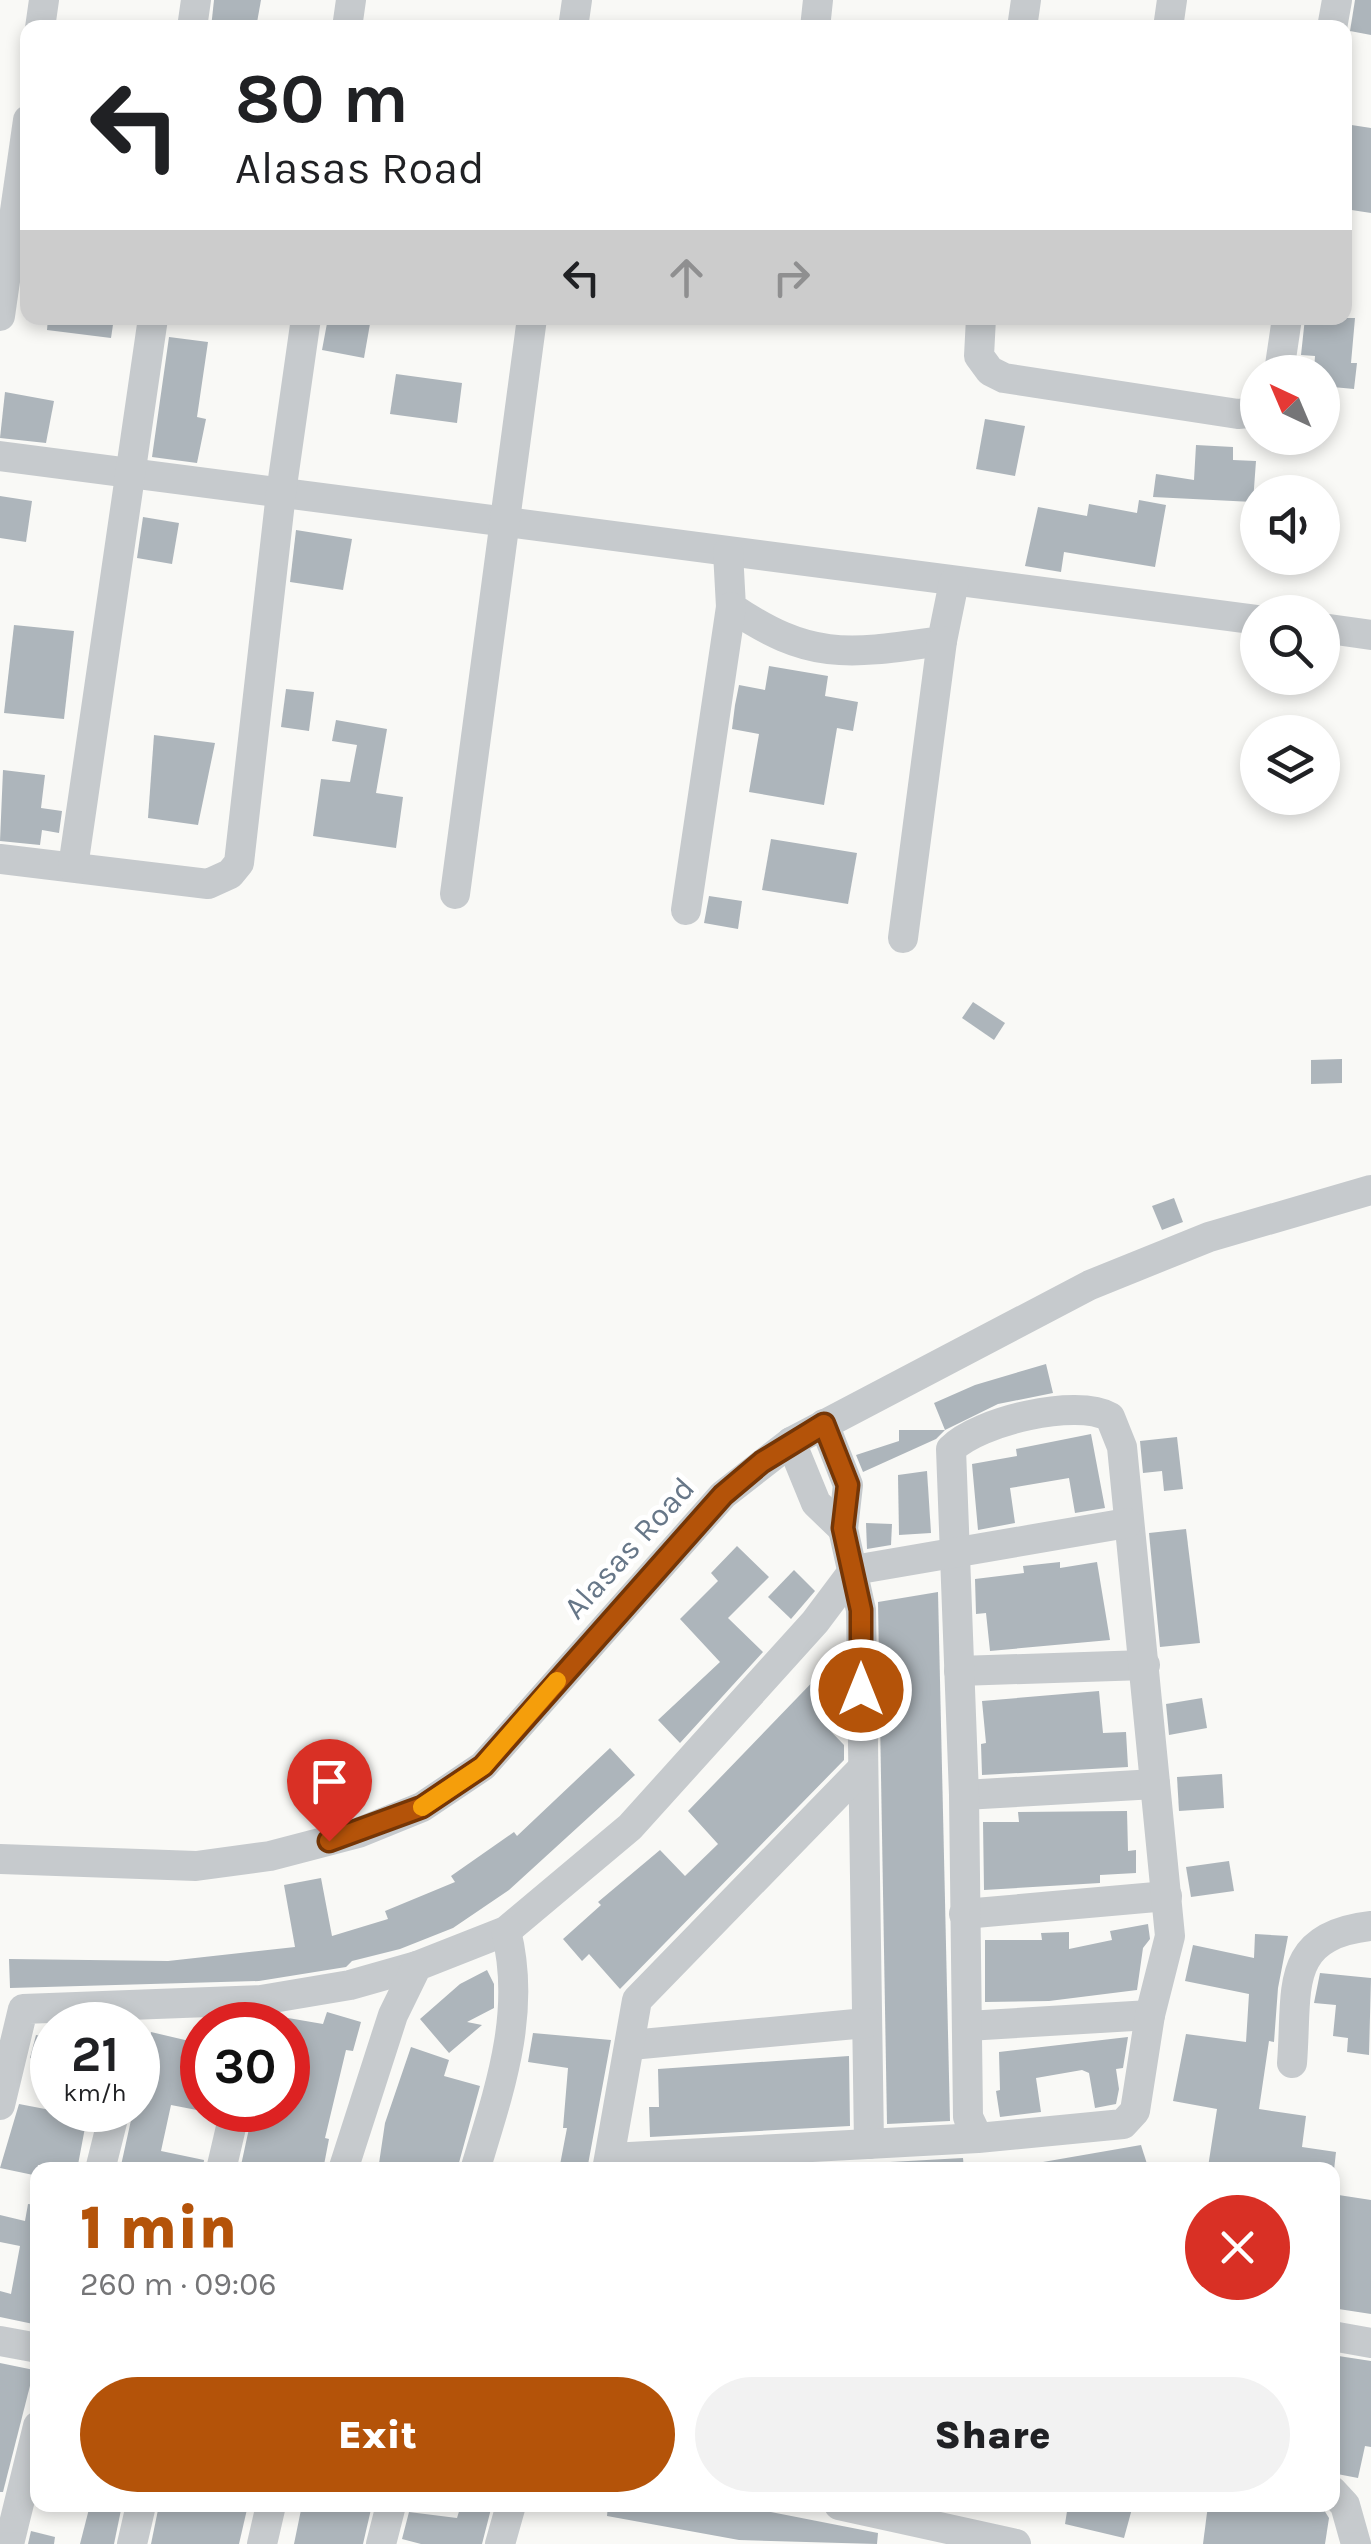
<!DOCTYPE html>
<html lang="en">
<head>
<meta charset="utf-8">
<style>
  :root { --surface:#fff; --page:#f2f2f2; --text:#202124; --muted:#757577; --accent:#b45309 }
  body { margin:0; font-family:Karla,sans-serif; background:var(--page); color:var(--text); height:100vh; display:flex; flex-direction:column; font-size:38px; white-space:nowrap }
  * { box-sizing:border-box; margin:0 }
  p { font-size:32px; color:var(--muted) }
  .icon { flex:none; width:55px; height:55px; fill:none; stroke:currentColor; stroke-width:2; stroke-linecap:round; stroke-linejoin:round }
  .map { position:relative; flex:1; overflow:hidden }
  .panel { position:absolute; left:30px; top:2162px; width:1310px; height:350px; display:flex; flex-direction:column; background:var(--surface); border-radius:20px; box-shadow:0 5px 15px #0003 }
  .panel>* { flex:none }
  .guide { position:absolute; left:20px; top:20px; width:1332px; height:305px; border-radius:20px; box-shadow:0 5px 15px #0003; background:#fff; color:var(--text); overflow:hidden }
  .needle { width:65px; rotate:316deg }
  .buttons { position:absolute; left:1240px; top:355px; display:grid; gap:20px }
  .buttons a { display:grid; place-items:center; width:100px; height:100px; border-radius:50%; background:var(--surface); box-shadow:0 5px 15px #0003; font-size:50px }
  .speed { position:absolute; left:30px; top:2002px; display:flex; gap:20px; font-size:50px; font-weight:700; text-align:center }
  .speed>* { display:grid; place-content:center; width:130px; height:130px; border-radius:50%; background:var(--surface); box-shadow:0 5px 15px #0003; line-height:1 }
  .speed small { font-size:25px; font-weight:400 }
  .speed .limit { border:15px solid #d22; background:#fff; color:#111 }
  .pin { position:absolute; display:grid; place-items:center; width:85px; height:85px; color:#fff; margin:-102px -42px; border-radius:50% 50% 50% 0; rotate:-45deg; box-shadow:0 0 10px #0007 }
  .pin .icon { rotate:45deg }
  .me { position:absolute; width:110px; margin:-55px; rotate:0deg; stroke-linejoin:round; filter:drop-shadow(0 0 8px #0008) }
  .turn { display:flex; align-items:center; gap:35px; height:210px; padding:0 50px; font-size:45px }
  .turn .icon { width:130px; height:130px; stroke-width:2.5 }
  .turn b { display:block; font-size:70px; line-height:85px }
  .lanes { display:flex; align-items:center; height:95px; padding:0 50px; background:#0003; justify-content:center; gap:50px; direction:ltr }
  .lanes .off { opacity:.35 }
  .round { display:grid; place-items:center; flex:none; width:105px; height:105px; border-radius:52px; background:var(--page) }
  .head { display:flex; align-items:center; justify-content:space-between; height:170px; padding:0 50px }
  h1 { font-size:60px; font-weight:800; line-height:75px; color:var(--accent) }
  .primary-button { display:flex; gap:20px; margin-top:auto; padding:20px 50px }
  .primary-button a { flex:1; height:115px; border-radius:60px; background:var(--accent); color:#fff; font-size:40px; font-weight:800; line-height:115px; text-align:center }
  .primary-button a+a { background:var(--page); color:var(--text) }
  .map>svg:first-child { display:block }
</style>
</head>
<body>
<div class="map">
<svg width="1371" height="2544" viewBox="0 0 1371 2544">
  <rect width="100%" height="100%" fill="#f9f9f6"/>
  <g fill="#adb5bb">
    <polygon points="214,0 261,0 256,28 211,28"/>
    <polygon points="1355,0 1371,0 1371,35 1350,31"/>
    <polygon points="1345,124 1371,128 1371,213 1345,209"/>
    <polygon points="48,318 114,318 111,338 47,330"/>
    <polygon points="328,318 371,318 364,358 322,350"/>
    <polygon points="1305,318 1355,318 1351,363 1357,363 1354,389 1322,386 1322,372 1314,372 1315,356 1301,355"/>
    <polygon points="169,337 208,342 197,417 206,419 197,463 152,457"/>
    <polygon points="396,374 462,383 457,423 390,414"/>
    <polygon points="5,392 54,401 46,443 0,438"/>
    <polygon points="985,419 1025,426 1015,476 976,469"/>
    <polygon points="1196,445 1233,447 1233,460 1256,461 1253,502 1153,497 1156,474 1194,480"/>
    <polygon points="0,496 32,501 26,542 0,538"/>
    <polygon points="1139,500 1166,505 1155,567 1064,552 1061,572 1025,566 1038,507 1087,516 1089,504 1137,513"/>
    <polygon points="143,517 179,523 172,564 137,558"/>
    <polygon points="296,530 352,539 343,590 290,582"/>
    <polygon points="14,625 74,631 64,719 4,713"/>
    <polygon points="769,666 828,676 825,696 858,702 853,731 837,728 824,805 749,792 759,734 732,729 735,705 739,685 765,690"/>
    <polygon points="286,689 314,692 309,731 281,727"/>
    <polygon points="336,720 387,729 376,793 403,797 396,848 313,836 321,779 350,782 357,745 332,741"/>
    <polygon points="154,735 215,743 198,825 148,818"/>
    <polygon points="3,770 45,775 41,808 62,811 59,833 42,830 40,845 0,841"/>
    <polygon points="771,839 857,853 848,904 762,890"/>
    <polygon points="709,896 742,901 738,929 704,923"/>
    <polygon points="973,1002 1005,1023 994,1040 962,1018"/>
    <polygon points="1342,1059 1342,1083 1311,1084 1311,1060"/>
    <polygon points="1174,1198 1183,1222 1162,1230 1152,1206"/>
    <polygon points="1046,1364 1053,1393 998,1404 945,1430 934,1403 975,1385"/>
    <polygon points="899,1430 945,1430 936,1439 863,1472 856,1455 899,1441"/>
    <polygon points="1091,1434 1105,1508 1075,1513 1069,1478 1010,1488 1015,1523 978,1530 972,1464 1017,1456 1016,1449"/>
    <polygon points="1177,1437 1183,1489 1164,1491 1162,1471 1143,1473 1140,1441"/>
    <polygon points="927,1471 931,1533 899,1535 898,1475"/>
    <polygon points="866,1523 892,1524 891,1545 867,1549"/>
    <polygon points="1186,1529 1200,1643 1160,1647 1149,1533"/>
    <polygon points="737,1546 769,1577 728,1618 763,1652 680,1743 658,1720 720,1662 680,1619 718,1581 711,1573"/>
    <polygon points="1060,1562 1060,1568 1097,1562 1110,1640 990,1651 986,1613 976,1614 975,1579 1024,1573 1023,1566"/>
    <polygon points="794,1570 815,1591 791,1619 768,1597"/>
    <polygon points="938,1592 950,2121 887,2124 878,1602"/>
    <polygon points="825,1669 843,1686 844,1694 820,1720 844,1745 844,1760 620,1989 589,1954 582,1961 563,1939 601,1905 598,1902 660,1850 685,1876 718,1844 688,1811"/>
    <polygon points="1099,1691 1103,1733 1126,1732 1128,1767 982,1775 981,1744 986,1743 982,1701"/>
    <polygon points="1202,1698 1207,1728 1169,1735 1166,1704"/>
    <polygon points="610,1748 635,1775 509,1890 453,1928 400,1949 352,1961 346,1967 259,1981 10,1988 9,1959 168,1961 295,1947 284,1885 321,1878 332,1936 388,1919 385,1911 455,1882 451,1876 514,1832 517,1836"/>
    <polygon points="1222,1774 1224,1808 1179,1811 1177,1777"/>
    <polygon points="1127,1811 1128,1851 1136,1850 1136,1873 1100,1875 1100,1883 984,1890 983,1822 1019,1822 1018,1812"/>
    <polygon points="1229,1861 1234,1891 1191,1897 1186,1867"/>
    <polygon points="1148,1924 1150,1939 1143,1948 1137,1990 1049,2001 985,2002 985,1940 1042,1940 1041,1933 1069,1932 1069,1949 1112,1940 1110,1931"/>
    <polygon points="1255,1934 1288,1936 1278,1988 1274,2042 1269,2041 1259,2109 1306,2116 1302,2147 1336,2152 1334,2170 1208,2167 1217,2109 1173,2101 1186,2034 1246,2042 1249,1994 1185,1981 1193,1945 1254,1958"/>
    <polygon points="487,1970 494,1984 494,2008 467,2022 482,2025 449,2053 420,2019 460,1984"/>
    <polygon points="1320,1973 1371,1978 1369,2055 1347,2052 1348,2038 1333,2036 1336,2005 1314,2003"/>
    <polygon points="327,2012 361,2022 353,2051 346,2050 325,2138 329,2139 323,2170 240,2170 253,2110 288,2110 288,2018 323,2024"/>
    <polygon points="151,2032 202,2044 202,2111 171,2105 161,2151 204,2160 203,2170 120,2170 133,2111 138,2112 138,2074 142,2075"/>
    <polygon points="533,2033 611,2040 587,2170 559,2170 567,2128 563,2128 568,2068 528,2062"/>
    <polygon points="36,2035 52,2038 52,2063 30,2058"/>
    <polygon points="1128,2037 1123,2068 1116,2069 1119,2089 1116,2104 1095,2108 1089,2073 1082,2070 1036,2078 1041,2112 1000,2117 996,2091 1000,2090 999,2052"/>
    <polygon points="411,2047 449,2060 444,2076 480,2086 457,2170 378,2170 385,2123"/>
    <polygon points="849,2056 850,2126 650,2137 649,2107 659,2107 658,2069"/>
    <polygon points="19,2104 87,2117 77,2170 38,2165 38,2176 0,2168"/>
    <polygon points="1141,2145 1147,2164 1122,2170 1044,2170 1043,2162"/>
    <polygon points="963,2158 964,2170 890,2170 890,2162"/>
    <polygon points="1332,2194 1371,2200 1371,2314 1332,2308"/>
    <polygon points="28,2204 38,2205 38,2325 0,2317 0,2291 11,2294 20,2246 0,2242 0,2215 25,2221"/>
    <polygon points="1332,2355 1371,2361 1371,2447 1365,2446 1358,2478 1332,2473"/>
    <polygon points="0,2363 34,2370 3,2492 0,2492"/>
    <polygon points="90,2505 122,2505 114,2544 80,2544"/>
    <polygon points="159,2505 248,2505 239,2544 151,2544"/>
    <polygon points="302,2505 344,2511 346,2505 372,2505 363,2544 294,2544"/>
    <polygon points="461,2505 492,2505 482,2544 421,2544 402,2539 409,2512 457,2518"/>
    <polygon points="608,2505 750,2508 878,2533 877,2544 739,2540 607,2516"/>
    <polygon points="1068,2505 1133,2505 1124,2538 1065,2524"/>
    <polygon points="1208,2505 1288,2505 1324,2510 1329,2518 1325,2544 1203,2544"/>
    <polygon points="31,2531 55,2537 54,2544 28,2544"/>
  </g>
  <g fill="none" stroke-linecap="round" stroke-linejoin="round">
    <g stroke="#c6cacd" stroke-width="30">
      <polyline points="40,28 44,0"/>
      <polyline points="192,28 196,0"/>
      <polyline points="347,28 351,0"/>
      <polyline points="573,28 577,0"/>
      <polyline points="815,28 818,0"/>
      <polyline points="1022,28 1026,0"/>
      <polyline points="1168,28 1172,0"/>
      <polyline points="1332,28 1337,0"/>
      <polyline points="0,316 28,120"/>
      <polyline points="981,318 979,356 990,371 1004,378 1238,414 1258,412"/>
      <polyline points="1279,372 1287,318"/>
      <polyline points="0,456 1258,620"/>
      <path d="M728,552L731,607C811,662 850,654 942,641L954,582"/>
      <polyline points="1322,628 1371,635"/>
      <polyline points="0,859 208,884 230,874 239,863 281,493 306,318"/>
      <polyline points="73,867 153,318"/>
      <polyline points="455,894 532,318"/>
      <polyline points="686,910 731,607"/>
      <polyline points="903,938 942,641"/>
      <polyline points="824,1424 848,1485 843,1529 861,1610 869,2144"/>
      <polyline points="791,1442 816,1503 843,1529"/>
      <polyline points="959,1671 1145,1665"/>
      <polyline points="964,1795 1155,1784"/>
      <polyline points="0,1859 196,1866 270,1856 358,1833 422,1807 483,1766 723,1495 791,1442 1090,1285 1209,1237 1371,1190"/>
      <polyline points="964,1914 1167,1896"/>
      <polyline points="967,2026 1150,2015"/>
      <polyline points="631,2045 866,2023"/>
      <path d="M1292,2063C1298,1990 1282,1936 1371,1926"/>
      <polyline points="0,2105 23,2009 261,2000 350,1985 417,1966"/>
      <path d="M611,2158L978,2138L1123,2124L1135,2111L1150,2015L1170,1936L1122,1447L1110,1417C1076,1398 979,1421 951,1449L964,1795L968,2117L978,2138"/>
      <polyline points="100,2170 115,2110"/>
      <polyline points="221,2170 235,2110"/>
      <polyline points="343,2170 393,2015 417,1966 506,1931 630,1827 815,1622 854,1570 1127,1523"/>
      <path d="M475,2170C499,2091 527,2013 506,1931"/>
      <polyline points="607,2170 637,2000 861,1770"/>
      <polyline points="1332,2336 1371,2343"/>
      <polyline points="0,2341 38,2348"/>
      <polyline points="1332,2491 1345,2505 1356,2544"/>
      <polyline points="839,2505 1016,2544"/>
      <polyline points="9,2544 38,2426"/>
      <polyline points="132,2544 141,2505"/>
      <polyline points="262,2544 271,2505"/>
      <polyline points="381,2544 391,2505"/>
      <polyline points="500,2544 511,2505"/>
    </g>
  </g>
  <g fill="none" stroke-linecap="round" stroke-linejoin="round">
    <g stroke="#753606" stroke-width="25">
      <polyline id="route" points="329,1841 422,1807 483,1766 723,1495 762,1462 824,1424 848,1485 843,1528 861,1610 861,1690"/>
    </g>
    <use href="#route" stroke="#b45309" stroke-width="18"/>
    <polyline stroke="#f59e0b" stroke-width="18" points="422,1807 483,1766 557,1681"/>
  </g>
  <g text-anchor="middle" dominant-baseline="central" stroke-width="10" stroke-linejoin="round" paint-order="stroke">
    <g font-size="32" fill="#677788" stroke="#fff">
      <text transform="translate(629 1548) rotate(-48)">Alasas Road</text>
    </g>
  </g>
</svg>
<div class="buttons">
<a><svg class="needle" viewBox="-14 -14 28 28"><path d="M0-13l5 13h-10z" fill="#e53935"/><path d="M0 13l5-13h-10z" fill="#757577"/></svg></a>
<a><svg class="icon" aria-label="sound" viewBox="0 0 24 24"><path d="M4 9h4l5-4v14l-5-4H4zM17 9q2 3 0 6"/></svg></a>
<a><svg class="icon" aria-label="search" viewBox="0 0 24 24"><circle cx="10" cy="10" r="6"/><path d="M15 15l6 6"/></svg></a>
<a><svg class="icon" aria-label="layers" viewBox="0 0 24 24"><path d="M12 4l9 5-9 5-9-5zM3 14l9 5 9-5"/></svg></a>
</div>
<div class="speed"><div>21<small>km/h</small></div><div class="limit">30</div></div>
<div class="pin" style="left:329px;top:1841px;background:#d93025"><svg class="icon" aria-label="arrive" viewBox="0 0 24 24"><path d="M6 21V4h12l-3 4 3 4H6"/></svg></div>
<svg class="me" style="left:861px;top:1690px" viewBox="-20 -20 40 40"><circle r="17" fill="#b45309" stroke="#fff" stroke-width="3"/><path d="M0-11L8 9 0 5-8 9z" fill="#fff"/></svg>
<div class="guide">
<div class="turn"><svg class="icon" aria-label="left" viewBox="0 0 24 24"><path d="M17 20v-9H6M10 6l-5 5 5 5"/></svg><div><b>80 m</b>Alasas Road</div></div>
<div class="lanes"><svg class="icon" aria-label="left" viewBox="0 0 24 24"><path d="M17 20v-9H6M10 6l-5 5 5 5"/></svg><svg class="icon off" aria-label="ahead" viewBox="0 0 24 24"><path d="M12 20V5M6 11l6-6 6 6"/></svg><svg class="icon off" aria-label="right" viewBox="0 0 24 24"><path d="M7 20v-9h11M14 6l5 5-5 5"/></svg></div>
</div>
<section class="panel">
<div class="head"><div><h1>1 min</h1><p>260 m · 09:06</p></div><a class="round" style="background:#d93025;color:#fff"><svg class="icon" aria-label="close" viewBox="0 0 24 24"><path d="M6 6l12 12M18 6L6 18"/></svg></a></div>
<div class="primary-button"><a>Exit</a><a>Share</a></div>
</section>
</div>
</body>
</html>
